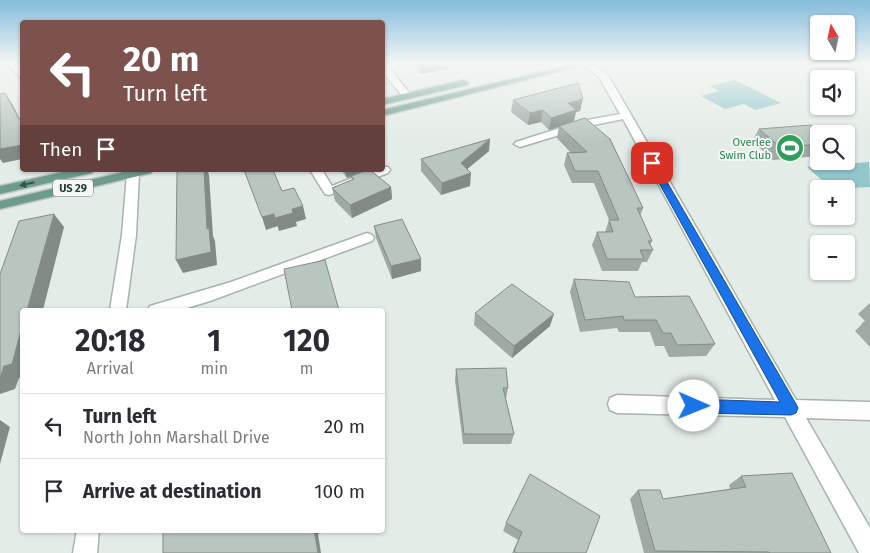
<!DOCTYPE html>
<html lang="en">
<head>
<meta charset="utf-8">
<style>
  :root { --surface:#fff; --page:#f7f7f7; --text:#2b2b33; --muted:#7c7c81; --line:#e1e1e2 }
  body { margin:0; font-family:"Fira Sans",sans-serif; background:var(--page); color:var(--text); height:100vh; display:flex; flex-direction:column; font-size:19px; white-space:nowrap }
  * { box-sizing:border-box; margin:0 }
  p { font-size:16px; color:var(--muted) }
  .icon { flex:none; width:28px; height:28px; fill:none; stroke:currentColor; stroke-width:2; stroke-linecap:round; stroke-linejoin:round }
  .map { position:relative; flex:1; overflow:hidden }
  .sheet { position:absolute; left:20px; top:308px; width:365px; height:225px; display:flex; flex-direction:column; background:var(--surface); border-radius:5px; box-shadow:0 1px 4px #0004 }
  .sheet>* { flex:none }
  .banner { position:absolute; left:20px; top:20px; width:365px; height:152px; border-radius:5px; box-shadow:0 1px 4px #0004; background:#7d514c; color:#fff; overflow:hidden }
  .needle { width:32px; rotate:351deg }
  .controls { position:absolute; left:810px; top:15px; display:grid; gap:10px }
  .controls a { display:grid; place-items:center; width:45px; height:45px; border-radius:5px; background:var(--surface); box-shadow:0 1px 4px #0004; font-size:25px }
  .pin { position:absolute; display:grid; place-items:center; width:42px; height:42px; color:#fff; margin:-21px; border-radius:10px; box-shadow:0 2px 8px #0006 }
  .me { position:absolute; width:55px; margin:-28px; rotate:91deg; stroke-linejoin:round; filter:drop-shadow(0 0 4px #0008) }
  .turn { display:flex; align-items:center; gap:18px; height:105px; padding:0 20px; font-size:22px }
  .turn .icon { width:65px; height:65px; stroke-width:2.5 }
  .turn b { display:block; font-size:35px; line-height:42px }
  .then { display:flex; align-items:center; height:48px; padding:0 20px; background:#0003; gap:10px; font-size:19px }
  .eta { display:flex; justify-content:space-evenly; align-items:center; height:85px; text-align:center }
  .eta b { font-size:30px; font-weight:700; line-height:35px }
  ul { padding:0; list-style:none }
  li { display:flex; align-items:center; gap:15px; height:65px; padding:0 20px; border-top:1px solid var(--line) }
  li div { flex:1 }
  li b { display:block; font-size:19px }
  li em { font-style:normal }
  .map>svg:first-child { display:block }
</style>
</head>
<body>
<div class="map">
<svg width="870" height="553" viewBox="0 0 870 553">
  <rect width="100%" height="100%" fill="#e4ece7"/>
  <g fill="#92c6ca">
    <polygon points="735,80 781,103 755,110 744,104 725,109 701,96 719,91 710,86"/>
    <polygon points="869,162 870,187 832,189 807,167"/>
  </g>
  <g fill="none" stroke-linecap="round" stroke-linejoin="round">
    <g stroke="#a7b3ae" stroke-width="3">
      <g id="minor">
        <polygon points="8,64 17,64 22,69 22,77 19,76"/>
        <polygon points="382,64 386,64 410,94 410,98 404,98 382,71"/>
        <polygon points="582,64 591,64 608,75 796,400 870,402 870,420 806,418 870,528 870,553 859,553 785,417 617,413 610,410 608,404 610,398 617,395 775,400 623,119 589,126 520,147 514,144 516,142 582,121 620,114 599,77"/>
        <polygon points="382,167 388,167 390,170 388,173 329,195 325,194 310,170 322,170 332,186 373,170 382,170"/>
        <polygon points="124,170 137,170 139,173 136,235 126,310 110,310 122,235 127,174"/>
        <polygon points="367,233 372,235 374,238 372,241 210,301 180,310 148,310 150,306 231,282"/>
        <polygon points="77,530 99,530 97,553 73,553"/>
      </g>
    </g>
    <g stroke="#c2c8c6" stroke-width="3">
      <g id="major">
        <polygon points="575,64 588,64 382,116 382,110"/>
        <polygon points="464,80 469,83 467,85 382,105 382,99"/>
        <polygon points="72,170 94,170 92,173 0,194 0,186"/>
        <polygon points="132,170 153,170 151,173 0,209 0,201"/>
      </g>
    </g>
    <use href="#minor" fill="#fff" fill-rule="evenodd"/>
    <use href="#major" fill="#6d9c8d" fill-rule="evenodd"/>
  </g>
  <g fill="#9faaa5">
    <polygon points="411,64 449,64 449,69 421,74"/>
    <polygon points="513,100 580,111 576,112 574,122 643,208 640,216 652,241 650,245 653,250 647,262 642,262 638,271 602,271 592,245 597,232 605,232 609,220 594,183 572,183 564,165 567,153 571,153 557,138 559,126 549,130 541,122 528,125 511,112"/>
    <polygon points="759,129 819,134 819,156 773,160 752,141"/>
    <polygon points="489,151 467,169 470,186 441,195 421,171 421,159"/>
    <polygon points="341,170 360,170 360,172 391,187 392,199 352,218 335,201 332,188 352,180 351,177 347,178"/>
    <polygon points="374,226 421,259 421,271 392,279 376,238"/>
    <polygon points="574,279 635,297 715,344 706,356 669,357 664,346 655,346 650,332 619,332 617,328 580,332 570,292"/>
    <polygon points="870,303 870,347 855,331 862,324 862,323 865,321 858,314"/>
    <polygon points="475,313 550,326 512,358 474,325"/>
    <polygon points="456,369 508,388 506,399 514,434 511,444 463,444 455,381"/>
    <polygon points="741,476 831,553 644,553 630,499 638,490 663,499 730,489 729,485"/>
    <polygon points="506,523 586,553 512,553 518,540 503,531"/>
  </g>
  <g fill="#828b86">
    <polygon points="420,64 449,64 449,69 421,74"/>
    <polygon points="5,93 13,105 22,123 19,119"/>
    <polygon points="583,99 580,111 576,112 573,122 549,130 551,118 568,103"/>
    <polygon points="543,110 541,122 528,125 530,113"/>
    <polygon points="490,139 489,151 460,175 461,163"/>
    <polygon points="22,145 22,159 3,163 0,159 0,149"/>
    <polygon points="204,170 207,170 209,175 213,236 215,241 217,265 183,273 176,260"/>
    <polygon points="345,170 360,170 360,173 347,178"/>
    <polygon points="471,173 470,186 441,195 442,183"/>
    <polygon points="391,187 392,199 352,218 350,205"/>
    <polygon points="303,206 306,219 296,222 297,226 279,231 275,218 292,209"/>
    <polygon points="54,214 64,227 43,310 27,310"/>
    <polygon points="274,214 278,226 266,230 262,217"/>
    <polygon points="421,259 421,271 392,279 391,266"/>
    <polygon points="554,314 550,326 512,358 514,346"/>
    <polygon points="22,327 22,377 19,378 15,389 0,394 0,378 4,366"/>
    <polygon points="0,420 10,427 0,464"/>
    <polygon points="314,530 320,530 321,532 318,534 321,553 318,553"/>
  </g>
  <g fill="#b9c6c0" stroke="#828b86">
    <polygon points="578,83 583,99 568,103 576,110 551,118 543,110 530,113 513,100"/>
    <polygon points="5,93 19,119 22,118 22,145 0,149 0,94"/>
    <polygon points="585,118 610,139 643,208 637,208 652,241 648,241 653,250 640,250 644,259 607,259 597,232 613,232 609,220 619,220 598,171 575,171 567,153 587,152 559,126"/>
    <polygon points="811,125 814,127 824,126 835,134 819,134 819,144 781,148 759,129"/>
    <polygon points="490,139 461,163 471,173 442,183 421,159"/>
    <polygon points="182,170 204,170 207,229 209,228 211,252 176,260 177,172"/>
    <polygon points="244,170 273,170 282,191 294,188 303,206 292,209 293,213 275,218 274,214 262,217"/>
    <polygon points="367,170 370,170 391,187 350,205 332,188 354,179 351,176"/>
    <polygon points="54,214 27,310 22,310 22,327 12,364 4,366 0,378 0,274 19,221"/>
    <polygon points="402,219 421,259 391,266 374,226"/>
    <polygon points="325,260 339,310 301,310 301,309 292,310 284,269"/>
    <polygon points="574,279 629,282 635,297 689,296 715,344 677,345 671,333 663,333 656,320 624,320 623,316 585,320"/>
    <polygon points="512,284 554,314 514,346 475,313"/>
    <polygon points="506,368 508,388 503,388 514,434 464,434 456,369"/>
    <polygon points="792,473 831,553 770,553 769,552 655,551 638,490 660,490 663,499 746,487 741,476"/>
    <polygon points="530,474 600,516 586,553 517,553 514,551 522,532 506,523"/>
    <polygon points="163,530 314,530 318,553 163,553"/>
  </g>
  <defs><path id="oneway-solid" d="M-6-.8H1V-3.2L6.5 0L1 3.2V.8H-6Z" transform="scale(1.25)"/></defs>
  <use fill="#37534a" href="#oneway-solid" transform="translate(27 184) rotate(167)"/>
  <linearGradient id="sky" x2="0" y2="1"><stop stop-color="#85bbdc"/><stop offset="0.45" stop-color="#f3f6f4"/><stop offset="1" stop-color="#f3f6f4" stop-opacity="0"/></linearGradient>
  <rect width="870" height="141" fill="url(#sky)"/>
  <polygon fill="#1a73e8" stroke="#114b97" points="652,160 656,163 796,404 798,408 796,413 791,415 694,413 689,411 687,406 689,401 694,399 780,402 648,163"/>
  <defs>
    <g id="stadium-disc" transform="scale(1.4375)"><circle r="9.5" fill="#2e9e5b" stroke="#f4f8f6"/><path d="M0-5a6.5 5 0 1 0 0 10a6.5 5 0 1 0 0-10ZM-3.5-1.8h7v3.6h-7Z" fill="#fff"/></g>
  </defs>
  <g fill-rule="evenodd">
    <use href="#stadium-disc" x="790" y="148"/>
  </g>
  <g text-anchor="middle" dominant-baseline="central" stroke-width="4" stroke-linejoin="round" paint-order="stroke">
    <g font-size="11" fill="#27864d" stroke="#f4f8f6" text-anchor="end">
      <text x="771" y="142">Overlee<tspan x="771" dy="13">Swim Club</tspan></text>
    </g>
    <rect fill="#f4f8f6" stroke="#63746e" stroke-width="1" x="53" y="179.5" width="40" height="17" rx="4"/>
    <g font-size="11" font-weight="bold" fill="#253b34">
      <text x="73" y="188">US 29</text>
    </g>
  </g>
</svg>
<div class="controls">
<a><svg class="needle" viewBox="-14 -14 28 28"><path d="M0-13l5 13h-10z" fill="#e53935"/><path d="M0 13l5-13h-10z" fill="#7c7c81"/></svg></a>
<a><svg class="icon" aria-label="sound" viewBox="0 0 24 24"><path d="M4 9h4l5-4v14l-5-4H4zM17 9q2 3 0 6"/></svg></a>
<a><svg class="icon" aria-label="search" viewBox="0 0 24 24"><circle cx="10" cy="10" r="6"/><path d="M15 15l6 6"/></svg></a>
<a>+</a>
<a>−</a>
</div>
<div class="pin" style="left:652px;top:163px;background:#d93025"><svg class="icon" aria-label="arrive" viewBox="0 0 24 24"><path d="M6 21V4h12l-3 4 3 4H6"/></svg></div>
<svg class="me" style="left:694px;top:406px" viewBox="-20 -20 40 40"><circle r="19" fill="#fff"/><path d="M0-13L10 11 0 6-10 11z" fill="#1a73e8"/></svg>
<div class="banner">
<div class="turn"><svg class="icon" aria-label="left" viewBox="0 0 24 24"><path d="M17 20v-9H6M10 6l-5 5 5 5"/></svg><div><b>20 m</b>Turn left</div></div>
<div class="then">Then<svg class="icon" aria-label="arrive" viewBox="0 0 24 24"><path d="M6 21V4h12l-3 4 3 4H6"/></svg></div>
</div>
<section class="sheet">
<div class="eta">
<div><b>20:18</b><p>Arrival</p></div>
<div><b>1</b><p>min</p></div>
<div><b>120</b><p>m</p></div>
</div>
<ul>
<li><svg class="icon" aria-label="left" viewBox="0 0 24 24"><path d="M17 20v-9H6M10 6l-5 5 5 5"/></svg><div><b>Turn left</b><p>North John Marshall Drive</p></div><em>20 m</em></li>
<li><svg class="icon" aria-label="arrive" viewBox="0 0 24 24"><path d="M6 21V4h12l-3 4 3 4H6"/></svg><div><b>Arrive at destination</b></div><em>100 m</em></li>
</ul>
</section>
</div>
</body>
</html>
